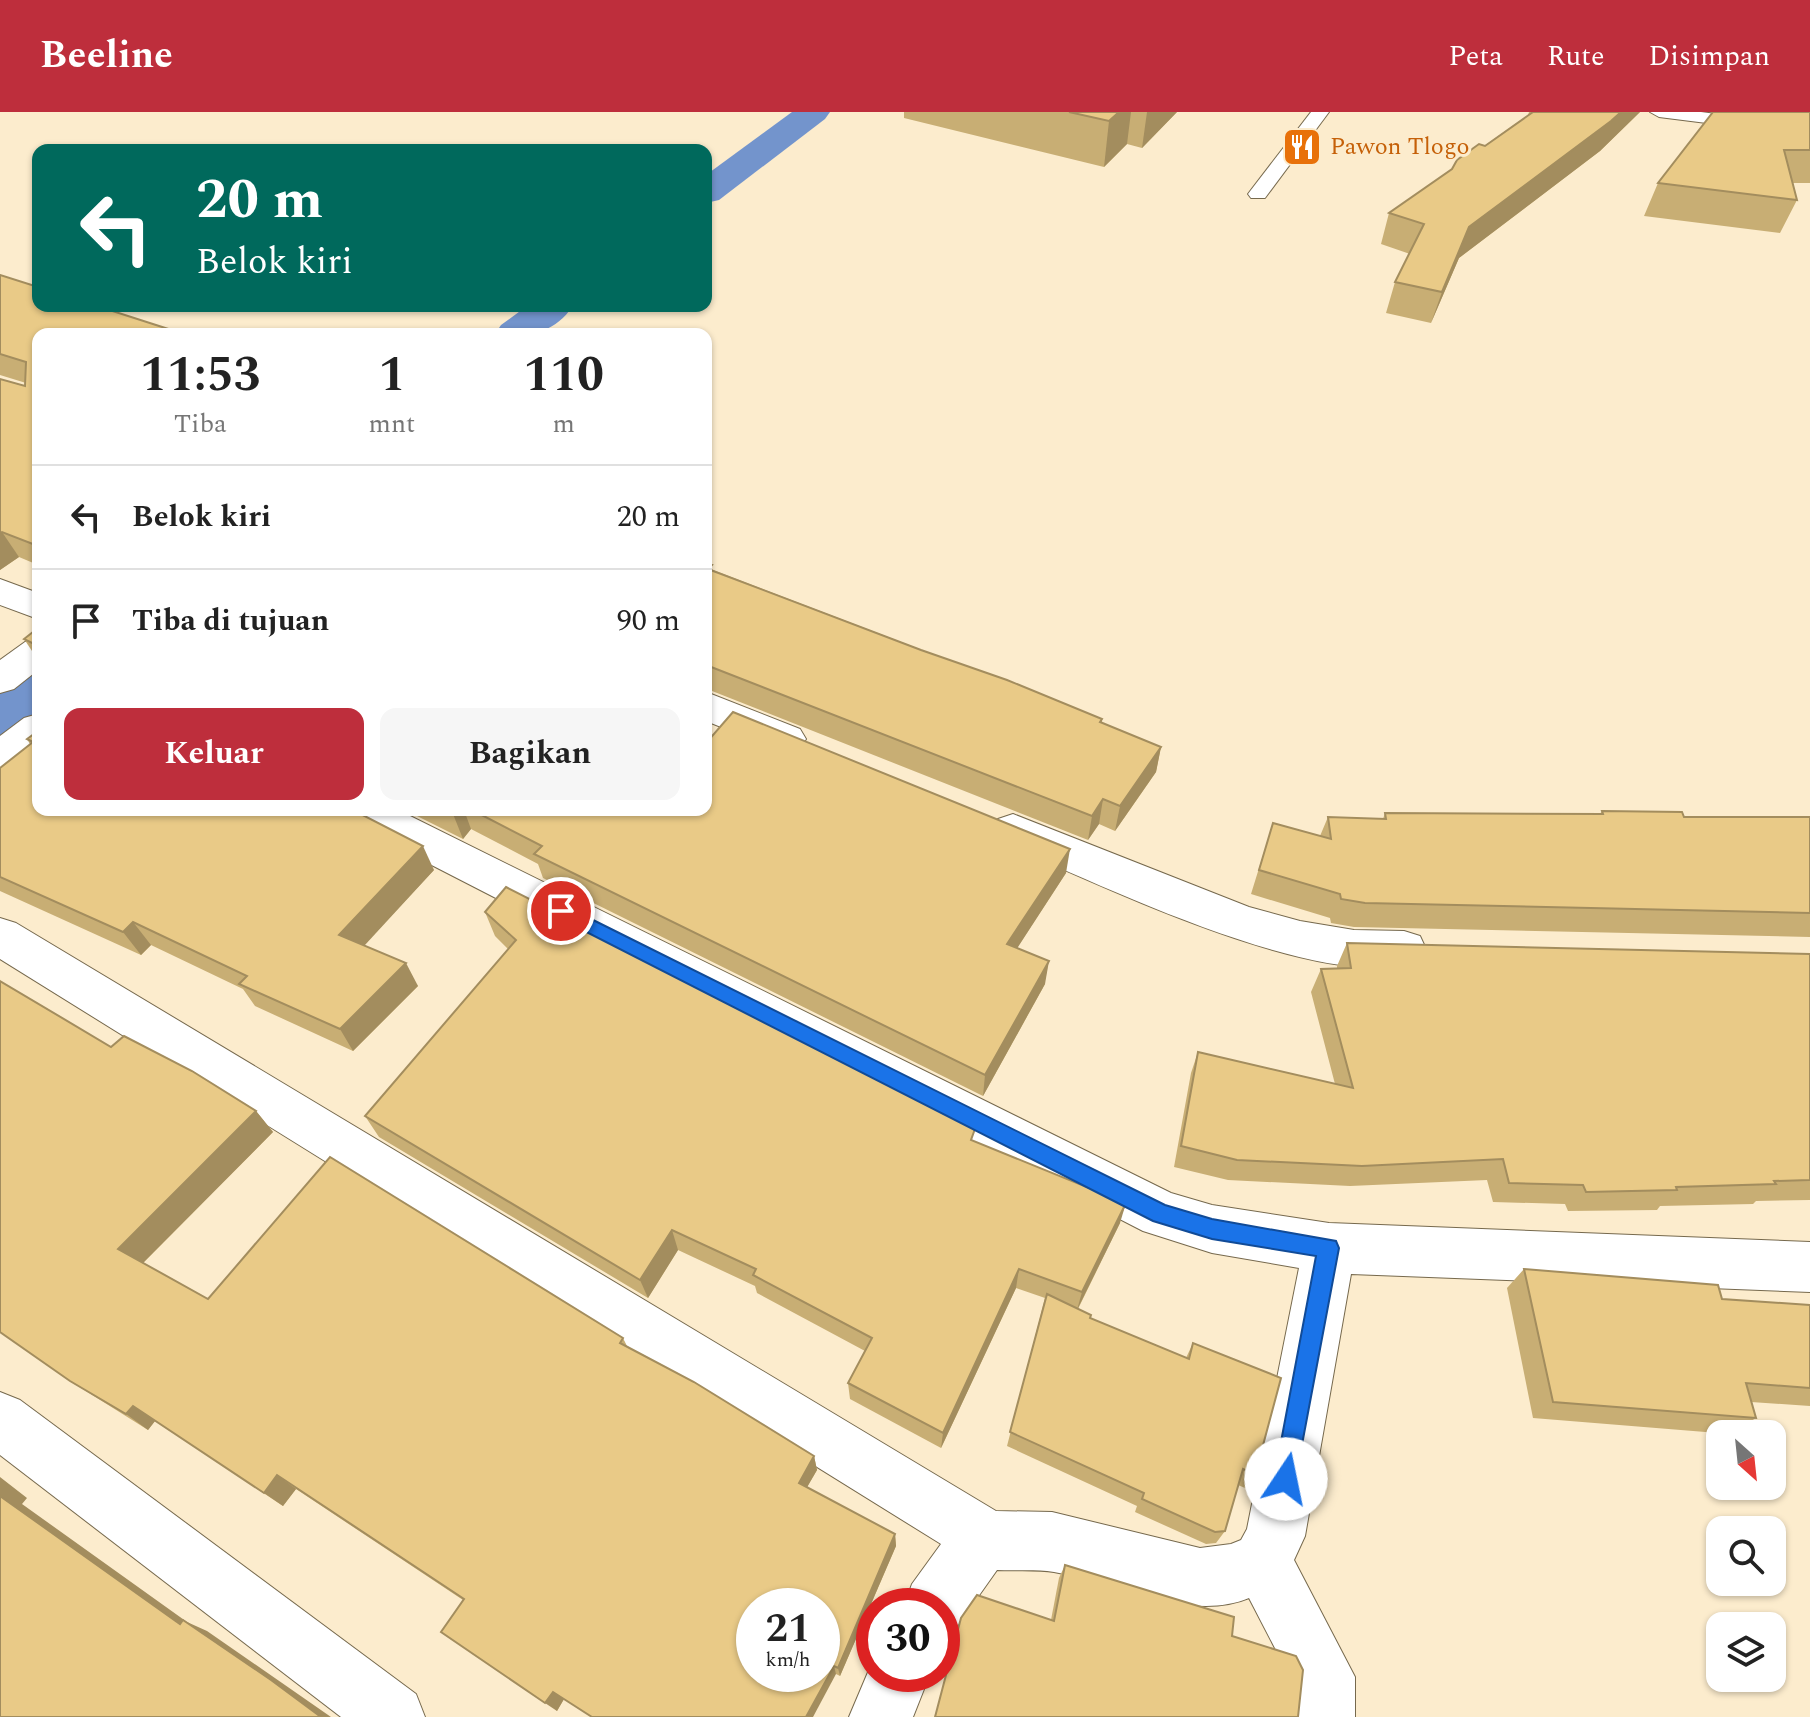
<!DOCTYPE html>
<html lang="id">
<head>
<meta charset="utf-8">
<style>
  :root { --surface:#fff; --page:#f6f6f6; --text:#222; --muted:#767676; --line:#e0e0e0; --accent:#be2e3c }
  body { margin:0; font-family:Spectral,serif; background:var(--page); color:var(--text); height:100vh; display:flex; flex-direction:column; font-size:30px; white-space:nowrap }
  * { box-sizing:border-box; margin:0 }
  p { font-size:26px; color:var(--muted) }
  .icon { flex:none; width:44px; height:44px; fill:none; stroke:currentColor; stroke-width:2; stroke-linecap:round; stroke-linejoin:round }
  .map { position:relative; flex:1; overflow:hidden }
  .side { position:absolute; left:32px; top:216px; width:680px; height:488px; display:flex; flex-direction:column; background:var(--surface); border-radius:16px; box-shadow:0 2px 6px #0004 }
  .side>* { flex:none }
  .guide { position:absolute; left:32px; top:32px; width:680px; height:168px; border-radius:16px; box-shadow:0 2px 6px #0004; background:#00695c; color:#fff; overflow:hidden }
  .needle { width:52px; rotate:153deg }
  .buttons { position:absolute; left:1706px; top:1308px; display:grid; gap:16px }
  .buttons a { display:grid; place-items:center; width:80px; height:80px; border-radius:16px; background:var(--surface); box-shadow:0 2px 6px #0004; font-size:40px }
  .speed { position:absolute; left:736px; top:1476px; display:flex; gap:16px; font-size:40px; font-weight:700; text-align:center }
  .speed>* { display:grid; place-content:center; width:104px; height:104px; border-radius:50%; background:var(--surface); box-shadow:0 2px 6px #0004; line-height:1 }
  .speed small { font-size:20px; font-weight:400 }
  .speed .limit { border:12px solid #d22; background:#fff; color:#111 }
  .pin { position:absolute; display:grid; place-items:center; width:68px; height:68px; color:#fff; margin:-34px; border:4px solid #fff; border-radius:50%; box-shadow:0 2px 8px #0007 }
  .me { position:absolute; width:88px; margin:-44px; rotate:11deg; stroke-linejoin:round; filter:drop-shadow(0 0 6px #0008) }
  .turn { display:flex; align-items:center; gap:28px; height:168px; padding:0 32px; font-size:36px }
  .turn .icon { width:104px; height:104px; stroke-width:2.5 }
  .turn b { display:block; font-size:56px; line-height:68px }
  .eta { display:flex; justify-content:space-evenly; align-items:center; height:136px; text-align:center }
  .eta b { font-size:48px; font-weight:700; line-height:56px }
  .primary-button { display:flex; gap:16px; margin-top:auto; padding:16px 32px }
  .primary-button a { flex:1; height:92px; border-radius:16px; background:var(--accent); color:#fff; font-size:32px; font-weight:700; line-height:92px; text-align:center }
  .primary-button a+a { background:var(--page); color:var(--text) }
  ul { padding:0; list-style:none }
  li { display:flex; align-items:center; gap:24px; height:104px; padding:0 32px; border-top:2px solid var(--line) }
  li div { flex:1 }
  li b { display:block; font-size:30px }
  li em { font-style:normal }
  header { display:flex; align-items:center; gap:48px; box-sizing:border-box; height:112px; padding:0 40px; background:var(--accent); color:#fff }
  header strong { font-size:38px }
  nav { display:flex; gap:44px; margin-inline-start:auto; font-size:28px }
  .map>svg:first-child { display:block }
</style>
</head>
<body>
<header>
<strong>Beeline</strong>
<nav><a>Peta</a><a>Rute</a><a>Disimpan</a></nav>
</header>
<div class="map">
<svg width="1810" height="1605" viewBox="0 0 1810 1605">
  <rect width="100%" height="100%" fill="#fceccd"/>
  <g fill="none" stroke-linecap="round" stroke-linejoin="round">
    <g fill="#7394cc" fill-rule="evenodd">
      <polygon points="792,0 830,0 825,7 719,88 706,91 706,63"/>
      <path d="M527,194H573C551,225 529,222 495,222L501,213Z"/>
      <polygon points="38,559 38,604 19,619 0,625 0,579 19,564"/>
    </g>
    <g stroke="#76694d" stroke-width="2">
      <g id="lane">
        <polygon points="1311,0 1329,0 1265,86 1251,86 1248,82 1251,78"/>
        <polygon points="1650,0 1701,0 1810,14 1810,24 1659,5"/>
      </g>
    </g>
    <g stroke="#76694d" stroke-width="2">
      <g id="street">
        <polygon points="0,467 38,481 38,507 0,493"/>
        <polygon points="38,526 38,558 14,577 0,581 0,548 25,530"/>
        <polygon points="706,580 800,617 806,627 800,637 786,641 706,609"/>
        <polygon points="38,602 38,637 14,655 0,660 0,624 24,606"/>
        <path d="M340,698H398L1171,1081L1212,1093L1329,1111L1810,1130V1180L1351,1162L1305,1424L1294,1448L1355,1565V1605H1291L1292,1569L1249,1486C1189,1511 1115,1470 1054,1460C1036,1457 1016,1459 997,1458L956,1516L942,1521V1494H904L912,1472L941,1432L0,847V806L16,811L996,1399L1052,1400L1200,1436L1231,1432L1241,1428L1247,1417L1299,1156L1212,1141L1143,1119L346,709Z"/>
        <path d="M1013,702L1249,795L1300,809L1354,818L1404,819L1420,824L1426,837L1420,850C1322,883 1094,769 998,729L992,718L998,707Z"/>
        <polygon points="0,1280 20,1288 416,1582 425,1605 341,1605 0,1343"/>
        <polygon points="874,1546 874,1562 930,1562 913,1605 849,1605"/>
      </g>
    </g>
    <use href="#lane" fill="#fff" fill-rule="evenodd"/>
    <use href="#street" fill="#fff" fill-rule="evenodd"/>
  </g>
  <g fill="#c8ae74">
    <polygon points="904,0 1177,0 1142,36 1127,32 1104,55 904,6"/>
    <polygon points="1529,0 1640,0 1600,39 1459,146 1431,211 1386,201 1395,170 1410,142 1381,132 1389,101 1528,3"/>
    <polygon points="1810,0 1810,71 1793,71 1797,88 1780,121 1644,104 1658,71"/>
    <polygon points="0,163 38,222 38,453 19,445 0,458 0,267 25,274 26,271 0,263"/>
    <polygon points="706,451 713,458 1102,607 1102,611 1161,635 1156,660 1115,719 1099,712 1088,728 707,577 706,578"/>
    <polygon points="38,516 38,548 24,527"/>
    <polygon points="27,627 434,758 364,833 418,874 353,939 255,894 243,877 151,833 141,843 0,779 0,656 30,632"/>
    <polygon points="405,698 706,698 1066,761 1017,836 1045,872 983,984 543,766 538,752 471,717 463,727"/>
    <polygon points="1602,699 1684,705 1810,705 1810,825 1354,815 1331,811 1330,806 1251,782 1273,711 1320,724 1328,705 1383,707 1385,701 1600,702"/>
    <polygon points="485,800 974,1030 1120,1111 1078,1197 1090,1206 1186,1246 1193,1231 1255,1363 1245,1376 1238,1373 1225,1419 1216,1431 1206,1432 1135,1400 1137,1394 1007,1334 1045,1186 1016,1176 941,1336 850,1287 848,1271 865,1239 757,1181 755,1174 678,1138 648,1186 379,1025 365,1004 508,837 495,824"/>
    <polygon points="1347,831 1810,842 1810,1088 1756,1089 1753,1092 1660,1094 1657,1098 1568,1099 1565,1092 1493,1090 1487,1068 1350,1074 1228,1068 1174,1055 1191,961 1198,940 1335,972 1311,880 1321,857 1337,856 1337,854"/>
    <polygon points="111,935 256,999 273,1020 143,1151 208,1187 623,1226 628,1236 814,1344 817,1358 807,1375 895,1422 896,1434 840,1564 836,1562 564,1587 557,1599 463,1488 296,1377 283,1394 155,1309 148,1318 70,1269"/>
    <polygon points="1524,1157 1722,1187 1810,1193 1810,1294 1751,1290 1756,1306 1730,1322 1533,1306 1507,1176"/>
    <polygon points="1065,1453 1232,1524 1051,1508 1059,1466"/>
  </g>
  <g fill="#a38d5e">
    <polygon points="1119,0 1131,0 1127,32 1104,55 1109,9"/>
    <polygon points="1147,0 1177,0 1142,36"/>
    <polygon points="1621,0 1640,0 1600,39 1459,146 1431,211 1442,180 1469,115"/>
    <polygon points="2,420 19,445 0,458 0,421"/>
    <polygon points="1161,635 1156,660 1115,719 1120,694"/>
    <polygon points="1103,687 1099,712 1088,728 1092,704"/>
    <polygon points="457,698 464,698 471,717 463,727 453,702"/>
    <polygon points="423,734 434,758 353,846 339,823"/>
    <polygon points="1070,737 1066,761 1005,855 1007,832"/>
    <polygon points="133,810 151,833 141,843 123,820"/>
    <polygon points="1049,849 1045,872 983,984 985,963"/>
    <polygon points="406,851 418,874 353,939 340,917"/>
    <polygon points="256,999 273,1020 139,1155 118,1137"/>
    <polygon points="1126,1091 1120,1111 1077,1198 1082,1180"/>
    <polygon points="672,1118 678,1138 648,1186 640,1168"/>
    <polygon points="1019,1157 1016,1176 941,1336 943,1321"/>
    <polygon points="133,1294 155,1309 148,1318 126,1302"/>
    <polygon points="814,1344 817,1358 802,1384 799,1371"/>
    <polygon points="277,1363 296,1377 283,1394 264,1381"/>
    <polygon points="0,1365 27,1386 22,1392 187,1510 207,1519 331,1605 321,1605 180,1512 0,1384"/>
    <polygon points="895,1422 896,1434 840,1564 838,1556"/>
    <polygon points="834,1554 836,1562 813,1605 806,1605"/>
    <polygon points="553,1580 564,1587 557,1599 545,1591"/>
  </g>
  <g fill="#e9ca87" stroke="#a38d5e" stroke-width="2" fill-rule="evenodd">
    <polygon points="1069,0 1119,0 1109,9"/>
    <polygon points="1533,0 1621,0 1611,9 1469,115 1442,180 1395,170 1424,112 1389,101 1452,57 1457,48 1479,32 1485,34"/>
    <polygon points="1713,0 1810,0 1810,38 1784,38 1797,88 1658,71"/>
    <polygon points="0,163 38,175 38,194 97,194 184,222 38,222 38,434 2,420 0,421 0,267 25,274 26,250 0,242"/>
    <polygon points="706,451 712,453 708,457 921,538 1007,568 1102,607 1100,610 1161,635 1120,694 1103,687 1092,704 706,553"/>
    <polygon points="38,516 38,534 24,527"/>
    <polygon points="733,600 1070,737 1007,832 1049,849 985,963 534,742 542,734 472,698 706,698 706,631"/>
    <polygon points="38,619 38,698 353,698 423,734 339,823 406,851 340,917 239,872 247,864 133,810 123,820 0,765 0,656 33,630 27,627"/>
    <polygon points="444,698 457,698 453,702"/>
    <polygon points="1602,699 1682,700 1684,705 1810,705 1810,801 1365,791 1341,787 1340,782 1259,758 1273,711 1331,727 1328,705 1386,707 1385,701 1603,702"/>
    <polygon points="506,775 976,1014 971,1028 1126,1091 1082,1180 1019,1157 943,1321 848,1271 872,1226 753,1163 756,1157 672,1118 640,1168 365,1004 516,828 485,800"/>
    <polygon points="1347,831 1810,842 1810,1068 1774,1069 1776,1072 1676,1075 1677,1078 1586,1080 1583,1073 1509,1071 1503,1047 1362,1054 1237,1048 1181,1034 1198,940 1353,976 1321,857 1351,856"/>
    <path d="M0,869L111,935L124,924L192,959L256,999L118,1137L208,1187L330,1045L623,1226L620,1231L694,1270L814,1344L799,1371L895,1422L838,1556L834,1554L806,1605H592L553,1580L545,1591L441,1520L464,1487L277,1363L264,1381L133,1294L126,1302L70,1269L0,1220ZM754,1494H822V1562H754Z"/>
    <polygon points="1524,1157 1718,1173 1722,1187 1810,1193 1810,1276 1746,1271 1756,1306 1553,1290"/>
    <polygon points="1047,1182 1091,1203 1090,1206 1189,1247 1193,1231 1281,1266 1255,1363 1243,1357 1225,1419 1215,1420 1142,1387 1144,1381 1010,1320"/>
    <polygon points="0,1384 180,1512 183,1508 271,1568 321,1605 0,1605"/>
    <polygon points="1065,1453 1234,1505 1232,1524 1296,1544 1303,1558 1298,1605 935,1605 961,1506 977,1483 1054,1509"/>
  </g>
  <polygon fill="#1a73e8" stroke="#114b97" stroke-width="2" points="561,792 1165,1093 1212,1107 1336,1129 1339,1136 1294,1375 1286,1379 1277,1375 1274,1367 1316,1144 1212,1127 1153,1109 555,804 552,799 555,794"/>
  <defs>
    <g id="restaurant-square" transform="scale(2)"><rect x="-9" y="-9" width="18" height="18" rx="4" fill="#e8710a" stroke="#fceccd"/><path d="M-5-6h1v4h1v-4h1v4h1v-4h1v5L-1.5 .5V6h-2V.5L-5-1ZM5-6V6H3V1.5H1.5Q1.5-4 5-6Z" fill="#fff"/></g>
  </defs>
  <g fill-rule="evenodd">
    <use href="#restaurant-square" x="1302" y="35"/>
  </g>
  <g text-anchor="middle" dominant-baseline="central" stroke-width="6" stroke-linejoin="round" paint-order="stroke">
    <g font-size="24" fill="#c56008" stroke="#fceccd" text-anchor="start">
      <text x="1330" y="35">Pawon Tlogo</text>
    </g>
  </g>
</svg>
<div class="buttons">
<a><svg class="needle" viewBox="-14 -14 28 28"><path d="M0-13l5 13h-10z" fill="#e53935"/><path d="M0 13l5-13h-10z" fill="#767676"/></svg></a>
<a><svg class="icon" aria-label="search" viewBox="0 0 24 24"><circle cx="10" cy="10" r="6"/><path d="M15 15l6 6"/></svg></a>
<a><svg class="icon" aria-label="layers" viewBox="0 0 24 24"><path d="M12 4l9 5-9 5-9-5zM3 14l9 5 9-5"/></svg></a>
</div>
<div class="speed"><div>21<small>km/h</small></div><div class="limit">30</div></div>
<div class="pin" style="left:561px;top:799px;background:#d93025"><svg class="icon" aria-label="arrive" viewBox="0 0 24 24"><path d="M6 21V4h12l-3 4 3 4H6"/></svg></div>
<svg class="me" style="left:1286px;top:1367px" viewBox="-20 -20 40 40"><circle r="19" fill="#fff"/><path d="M0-13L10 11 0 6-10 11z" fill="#1a73e8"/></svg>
<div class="guide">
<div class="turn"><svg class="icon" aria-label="left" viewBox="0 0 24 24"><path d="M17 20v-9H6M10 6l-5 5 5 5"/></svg><div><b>20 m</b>Belok kiri</div></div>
</div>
<section class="side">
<div class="eta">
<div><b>11:53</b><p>Tiba</p></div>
<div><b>1</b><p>mnt</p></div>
<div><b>110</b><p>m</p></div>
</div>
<ul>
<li><svg class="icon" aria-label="left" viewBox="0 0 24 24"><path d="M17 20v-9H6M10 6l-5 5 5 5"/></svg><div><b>Belok kiri</b></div><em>20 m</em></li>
<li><svg class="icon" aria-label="arrive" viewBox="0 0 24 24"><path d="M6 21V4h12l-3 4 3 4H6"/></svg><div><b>Tiba di tujuan</b></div><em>90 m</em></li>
</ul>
<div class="primary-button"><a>Keluar</a><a>Bagikan</a></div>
</section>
</div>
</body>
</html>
